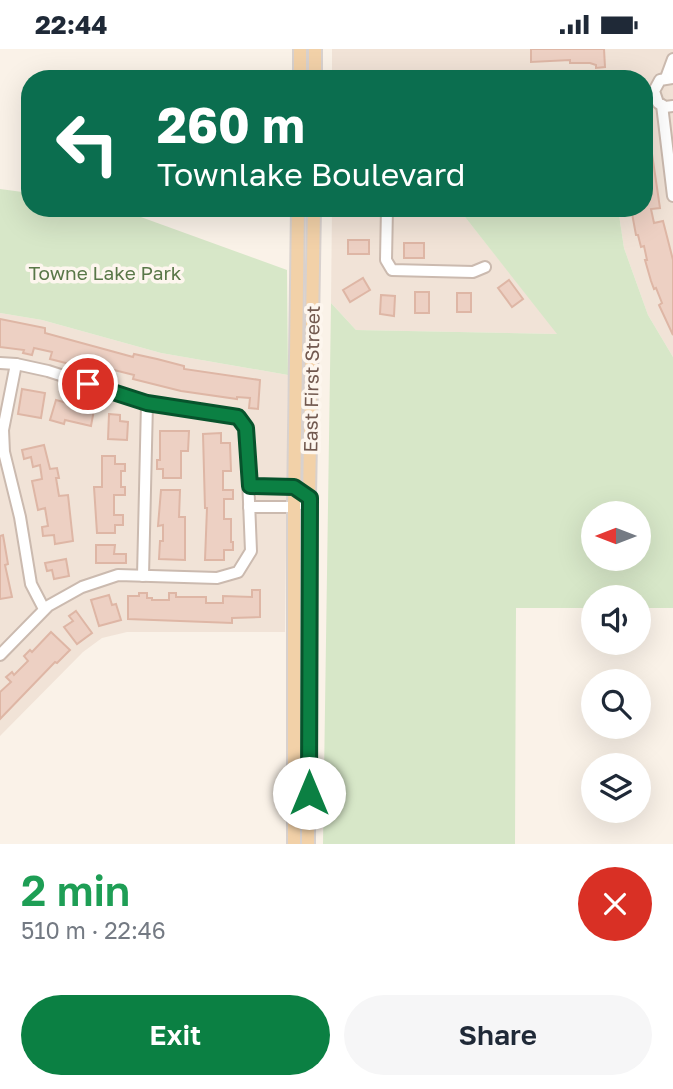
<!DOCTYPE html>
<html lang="en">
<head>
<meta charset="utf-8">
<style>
  :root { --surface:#fff; --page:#f6f6f7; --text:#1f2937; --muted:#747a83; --accent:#0b8043 }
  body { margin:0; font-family:"Golos Text",sans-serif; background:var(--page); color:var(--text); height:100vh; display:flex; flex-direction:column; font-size:26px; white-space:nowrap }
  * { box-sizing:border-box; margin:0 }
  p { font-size:23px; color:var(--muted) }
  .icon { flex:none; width:38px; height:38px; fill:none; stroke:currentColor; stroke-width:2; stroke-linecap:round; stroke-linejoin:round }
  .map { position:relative; height:795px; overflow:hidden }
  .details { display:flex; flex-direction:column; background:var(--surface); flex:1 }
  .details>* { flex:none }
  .guide { position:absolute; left:21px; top:21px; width:632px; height:147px; border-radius:28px; box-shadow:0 7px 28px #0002; background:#0b6e4f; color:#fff; overflow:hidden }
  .needle { width:46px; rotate:270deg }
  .fabs { position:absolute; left:581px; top:452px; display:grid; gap:14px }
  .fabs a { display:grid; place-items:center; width:70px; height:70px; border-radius:50%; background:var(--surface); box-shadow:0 7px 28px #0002; font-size:35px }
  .pin { position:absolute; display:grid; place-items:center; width:60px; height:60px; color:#fff; margin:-30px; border:4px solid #fff; border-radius:50%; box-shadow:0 2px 7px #0007 }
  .me { position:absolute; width:77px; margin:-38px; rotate:0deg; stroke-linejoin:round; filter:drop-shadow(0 0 5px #0008) }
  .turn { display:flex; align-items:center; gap:24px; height:147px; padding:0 21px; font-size:32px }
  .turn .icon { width:91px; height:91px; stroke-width:2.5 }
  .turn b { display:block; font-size:49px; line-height:60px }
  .round { display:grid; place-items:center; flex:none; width:74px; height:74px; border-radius:37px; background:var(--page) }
  .summary { display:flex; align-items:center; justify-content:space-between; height:119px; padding:0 21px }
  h1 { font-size:42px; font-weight:600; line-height:52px; color:#1e9e55 }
  .primary-button { display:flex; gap:14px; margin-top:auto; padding:14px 21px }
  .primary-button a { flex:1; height:80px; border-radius:42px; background:var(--accent); color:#fff; font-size:28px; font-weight:600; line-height:80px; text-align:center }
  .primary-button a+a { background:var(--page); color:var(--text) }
  .status { display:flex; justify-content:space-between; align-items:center; height:49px; padding:0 35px; background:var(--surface); direction:ltr }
  .status svg { height:19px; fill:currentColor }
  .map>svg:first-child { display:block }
</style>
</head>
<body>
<div class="status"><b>22:44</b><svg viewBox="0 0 49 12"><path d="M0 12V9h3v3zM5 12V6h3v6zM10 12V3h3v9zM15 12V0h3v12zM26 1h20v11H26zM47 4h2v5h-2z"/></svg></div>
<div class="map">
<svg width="673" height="795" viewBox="0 0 673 795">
  <rect width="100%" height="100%" fill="#faf2e8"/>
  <g fill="#f1e3d7">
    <polygon points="332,0 673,0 673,308 648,266 624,199 618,159 644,159 644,30 354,27 355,30 332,30"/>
    <polygon points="332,159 458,159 558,285 356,281 331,254"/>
    <polygon points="0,264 42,271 161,304 288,326 285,583 127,583 102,589 83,603 0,687"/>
  </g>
  <g fill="#d7e7c8" fill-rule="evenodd">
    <polygon points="353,27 531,27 531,30 355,30"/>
    <polygon points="0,140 30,144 30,159 116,159 287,221 288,326 161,304 42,271 0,264"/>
    <path d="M458,159H618L624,199L648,266L673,308V559H639V548H593V559H516L515,795H323L331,254L356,281L557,285ZM593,464H639V509H593Z"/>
  </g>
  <g fill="#edd0c3" stroke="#deb6a5" stroke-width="2">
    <polygon points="531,0 604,0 605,18 596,19 596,16 590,14 570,14 570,11 531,13"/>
    <polygon points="651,98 660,159 651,160 654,174 663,172 673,211 673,286 659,256 662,254 656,239 654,240 651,232 645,211 647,211 644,197 641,198 638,186 636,186 631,159 644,159 644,99"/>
    <rect x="348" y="191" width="21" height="14"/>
    <rect x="404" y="194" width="20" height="15"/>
    <polygon points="363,229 370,241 350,253 343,241"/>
    <polygon points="509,231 523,250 512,258 498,239"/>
    <rect x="415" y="243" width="14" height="21"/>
    <rect x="457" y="244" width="14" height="19"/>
    <polygon points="381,246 395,247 394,267 380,265"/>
    <polygon points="0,270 45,279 45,284 133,308 134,305 157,310 184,317 184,320 260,331 258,360 249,359 250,349 237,348 237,350 181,342 133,330 134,326 114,321 113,326 50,310 52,303 34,299 32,306 23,304 24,301 0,298"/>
    <polygon points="22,340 45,344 41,369 18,365"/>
    <polygon points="56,351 94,361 91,377 65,371 64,375 50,371"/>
    <polygon points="109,365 120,366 120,372 128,373 127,391 108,390"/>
    <polygon points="160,382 189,382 188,402 181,402 181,429 163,429 163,420 157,420 157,411 160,411"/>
    <polygon points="221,384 221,394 230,394 231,422 223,422 223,441 233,441 233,450 224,450 224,470 231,470 231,493 233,493 233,501 224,501 224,511 205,511 207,459 205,459 203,385"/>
    <polygon points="44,396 50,420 57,419 59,429 56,429 59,447 68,446 73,492 55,495 54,486 43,487 42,478 48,477 45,459 38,461 32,432 42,430 40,416 33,418 31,408 24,410 22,401"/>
    <polygon points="102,407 115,407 115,415 125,415 125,422 121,422 121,438 125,438 125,446 114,446 114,466 123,466 123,476 115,476 115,484 97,484 94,438 102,438"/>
    <polygon points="161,441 180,441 179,468 185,468 185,511 159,510 160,492 163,492 163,476 158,477"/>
    <polygon points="3,486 8,515 5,516 12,548 0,550 0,487"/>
    <polygon points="96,496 115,496 114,505 126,505 126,514 96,514"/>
    <polygon points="66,510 69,527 54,530 52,521 47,522 45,514"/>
    <polygon points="252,541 260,541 260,568 232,569 232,574 128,570 128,547 139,547 139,544 147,544 147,549 152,549 152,551 169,551 169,544 176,544 176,548 206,548 206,554 223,554 223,547 252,548"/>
    <polygon points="109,546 112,556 116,555 121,571 99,577 91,551"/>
    <polygon points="76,562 92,584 77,595 64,578 73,572 69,567"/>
    <polygon points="51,583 70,601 57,614 55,613 0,670 0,643 11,633 6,628 12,623 14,626 28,612 24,607 30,601 32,603"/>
  </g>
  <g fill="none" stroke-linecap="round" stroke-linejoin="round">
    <g stroke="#cbbaaf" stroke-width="14">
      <g id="minor">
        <polyline points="666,29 673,10"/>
        <polyline points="673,29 660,31 654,42 658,54 665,58 673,57"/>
        <polyline points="662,56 673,147"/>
        <polyline points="387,159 386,211 392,221 473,223 485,218"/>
        <polyline points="0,314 16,315 48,322 147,354 238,368 246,379 251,502 238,523 217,529 118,526 82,538 48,557 0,606"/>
        <polyline points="16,315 3,381 4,403 20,468 31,535 44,560"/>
        <polyline points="249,458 294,458 309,449 294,438 250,437"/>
        <polyline points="143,527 147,354"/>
      </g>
    </g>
    <g stroke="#d8d1ce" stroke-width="16">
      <g id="major">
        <polyline points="300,30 300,0"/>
        <polyline points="315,30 315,0"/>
        <polyline points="294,795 294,458 298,159"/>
        <polyline points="308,795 309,449 314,159"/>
      </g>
    </g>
    <use href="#minor" stroke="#fff" stroke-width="10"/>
    <use href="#major" stroke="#f2d1a8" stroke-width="12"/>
  </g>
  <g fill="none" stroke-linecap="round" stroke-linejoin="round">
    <g stroke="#07532c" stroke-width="18">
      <polyline id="route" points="88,335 147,354 238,368 246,379 250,437 294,438 310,449 309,744"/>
    </g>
    <use href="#route" stroke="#0b8043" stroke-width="12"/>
  </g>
  <g text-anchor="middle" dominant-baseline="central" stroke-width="7" stroke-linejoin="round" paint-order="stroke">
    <g font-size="19" fill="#597748" stroke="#fdf6ee">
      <text x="105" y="223">Towne Lake Park</text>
    </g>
    <g font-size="19" fill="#72594f" stroke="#fdf6ee">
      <text transform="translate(311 330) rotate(-89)">East First Street</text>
    </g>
  </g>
</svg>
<div class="fabs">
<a><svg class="needle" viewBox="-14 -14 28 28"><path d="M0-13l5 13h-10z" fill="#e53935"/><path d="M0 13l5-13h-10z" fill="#747a83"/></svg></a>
<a><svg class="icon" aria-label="sound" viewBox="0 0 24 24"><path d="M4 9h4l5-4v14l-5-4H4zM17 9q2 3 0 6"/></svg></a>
<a><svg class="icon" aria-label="search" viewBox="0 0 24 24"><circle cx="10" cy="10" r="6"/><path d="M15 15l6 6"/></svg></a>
<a><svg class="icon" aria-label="layers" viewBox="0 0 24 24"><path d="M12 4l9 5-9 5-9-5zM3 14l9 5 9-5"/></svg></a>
</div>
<div class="pin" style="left:88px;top:335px;background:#d93025"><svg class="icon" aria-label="arrive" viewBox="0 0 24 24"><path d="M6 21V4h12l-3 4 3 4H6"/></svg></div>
<svg class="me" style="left:309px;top:744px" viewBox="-20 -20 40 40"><circle r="19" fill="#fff"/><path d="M0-13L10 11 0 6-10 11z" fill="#0b8043"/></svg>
<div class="guide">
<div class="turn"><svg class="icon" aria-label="left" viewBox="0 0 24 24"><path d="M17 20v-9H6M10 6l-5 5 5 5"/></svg><div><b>260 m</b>Townlake Boulevard</div></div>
</div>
</div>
<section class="details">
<div class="summary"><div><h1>2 min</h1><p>510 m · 22:46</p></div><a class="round" style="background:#d93025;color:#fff"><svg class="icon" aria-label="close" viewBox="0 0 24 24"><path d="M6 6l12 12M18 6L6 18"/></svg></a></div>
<div class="primary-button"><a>Exit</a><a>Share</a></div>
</section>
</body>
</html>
